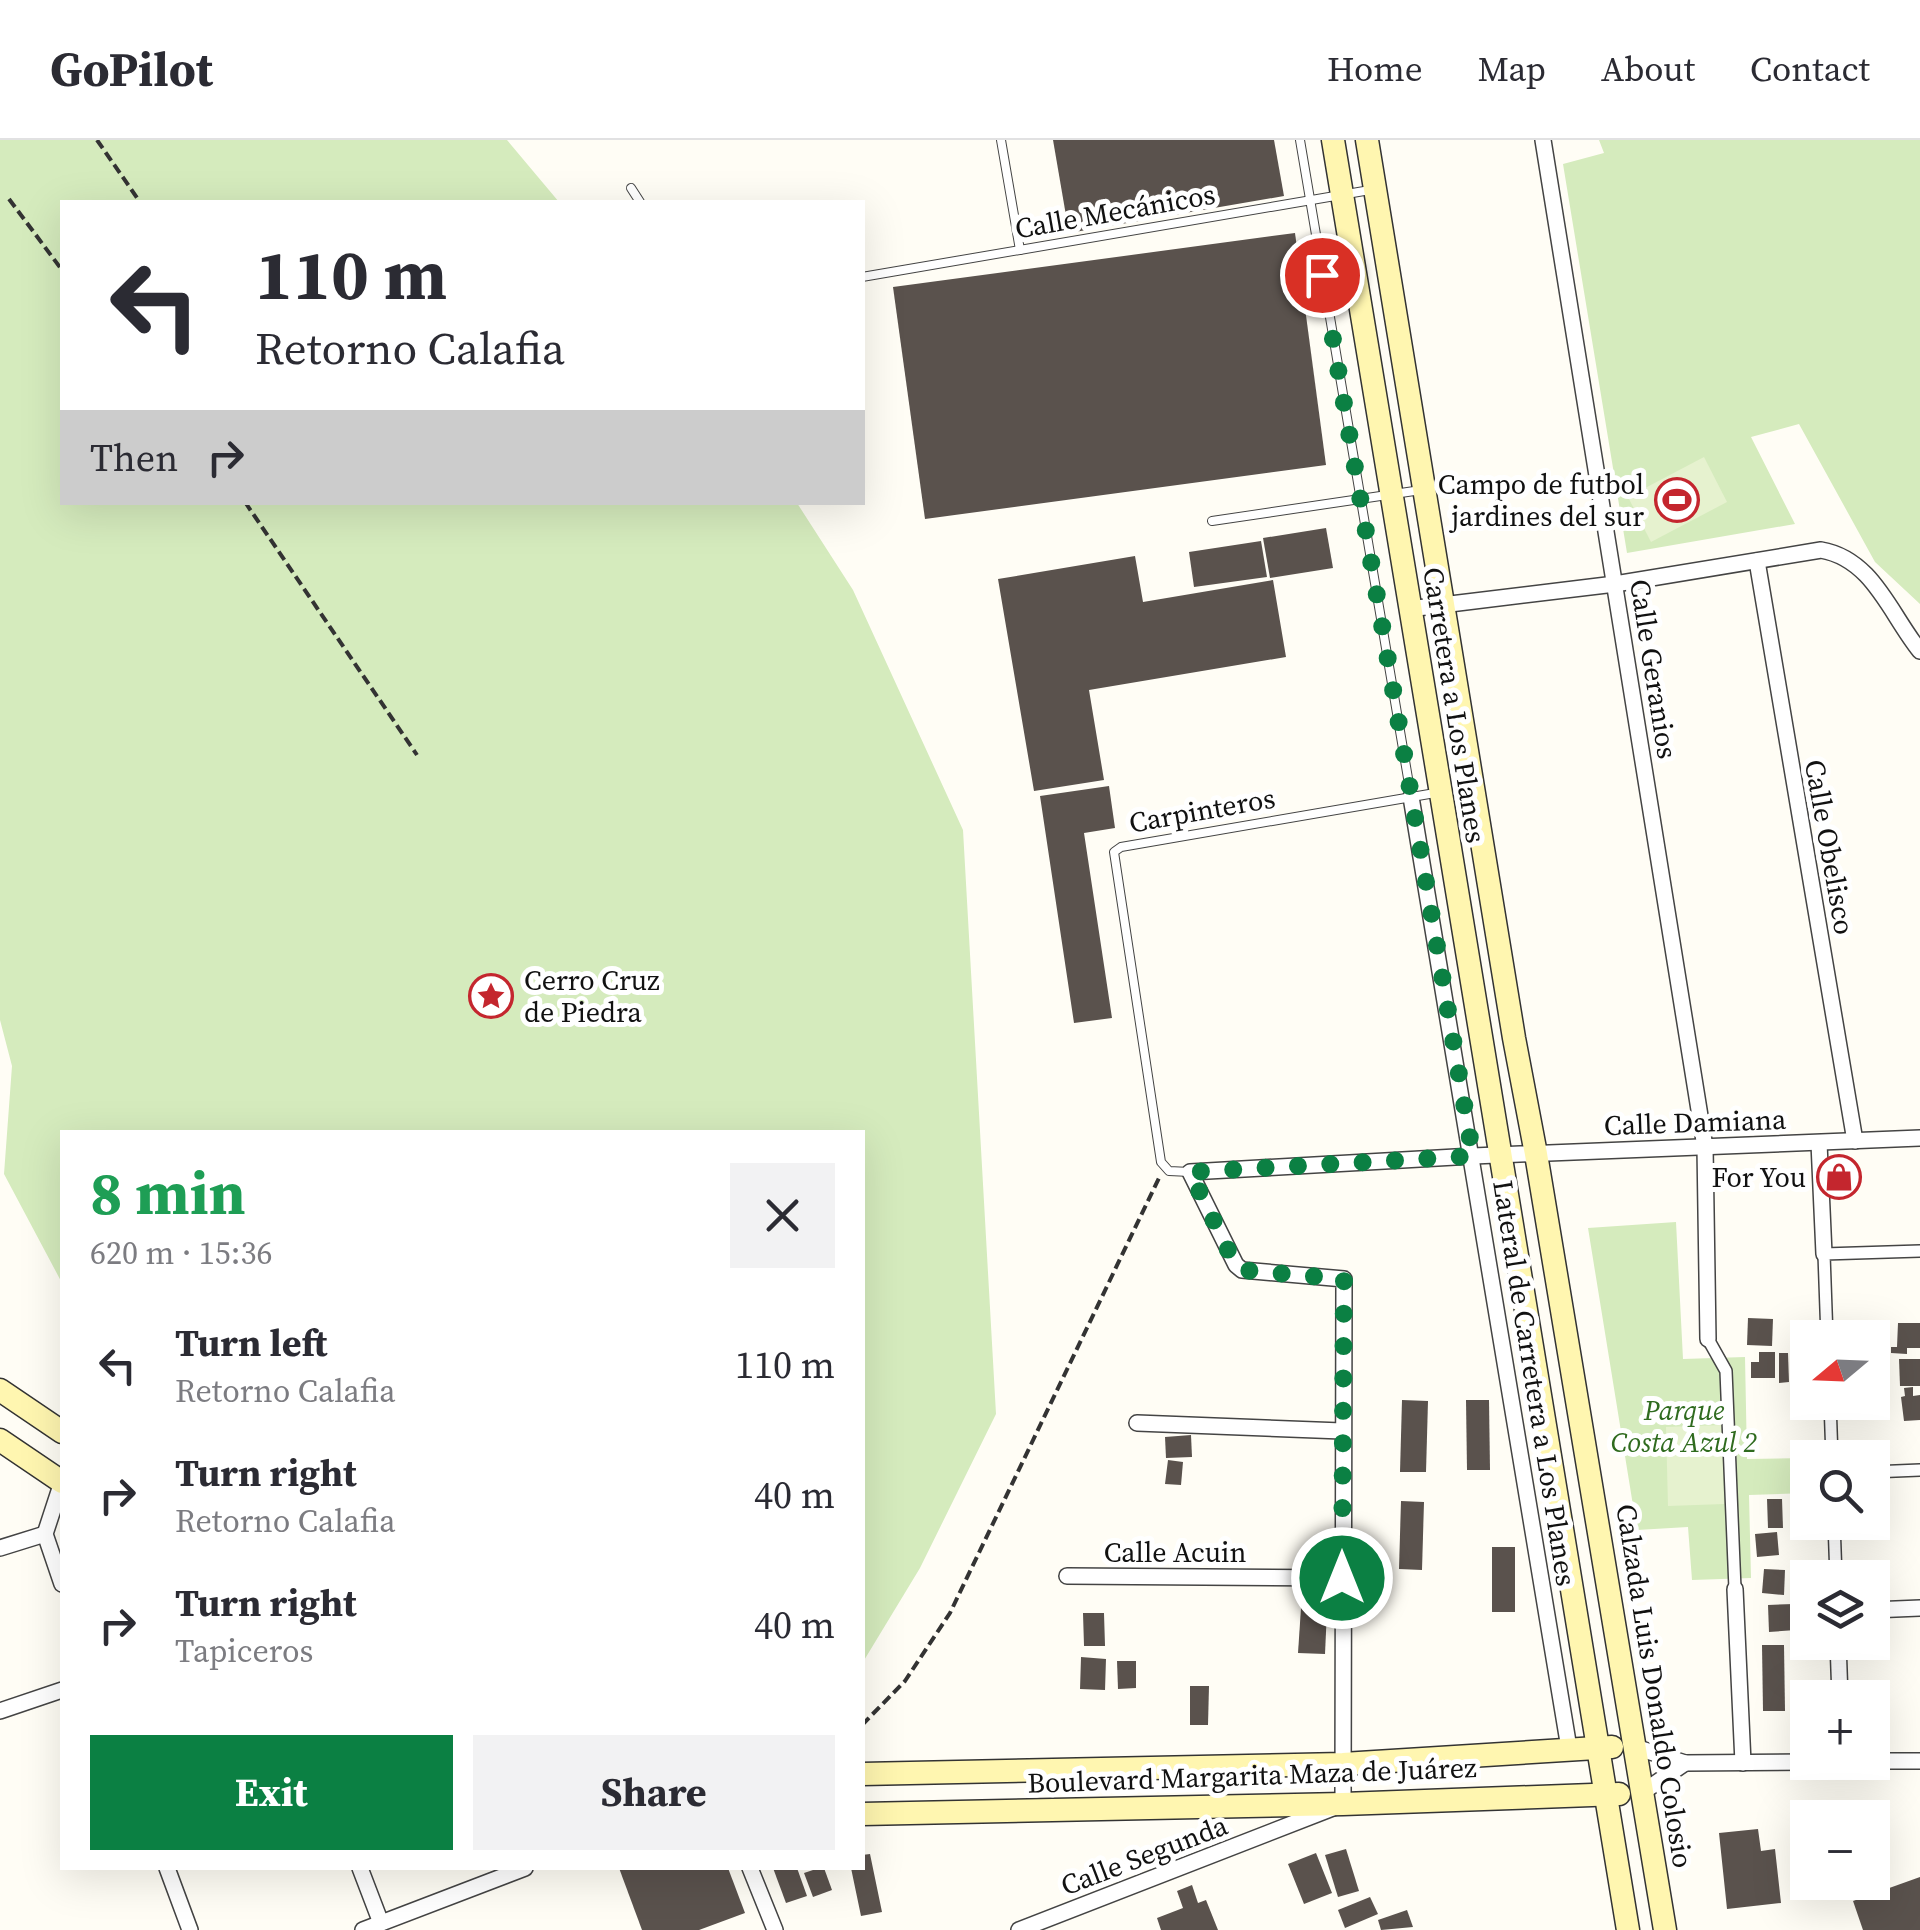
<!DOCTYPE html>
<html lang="en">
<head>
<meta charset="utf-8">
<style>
  :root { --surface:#fff; --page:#f2f2f3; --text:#2b2b33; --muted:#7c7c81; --line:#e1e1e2; --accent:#0b8043 }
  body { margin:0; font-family:"Source Serif 4",serif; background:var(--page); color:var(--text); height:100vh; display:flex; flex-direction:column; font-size:38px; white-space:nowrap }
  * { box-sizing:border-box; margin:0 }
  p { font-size:32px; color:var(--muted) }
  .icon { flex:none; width:55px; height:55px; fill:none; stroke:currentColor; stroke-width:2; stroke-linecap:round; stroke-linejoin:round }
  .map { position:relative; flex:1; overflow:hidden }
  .sheet { position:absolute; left:60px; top:990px; width:805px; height:740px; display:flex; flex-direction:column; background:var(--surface); border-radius:0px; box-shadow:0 10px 40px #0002 }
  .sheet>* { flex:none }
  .banner { position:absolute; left:60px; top:60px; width:805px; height:305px; border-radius:0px; box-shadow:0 10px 40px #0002; background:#fff; color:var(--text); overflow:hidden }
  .needle { width:65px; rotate:251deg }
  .controls { position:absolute; left:1790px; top:1180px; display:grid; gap:20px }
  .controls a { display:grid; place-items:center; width:100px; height:100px; border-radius:0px; background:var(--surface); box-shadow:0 10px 40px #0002; font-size:50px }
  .pin { position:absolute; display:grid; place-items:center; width:85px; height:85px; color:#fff; margin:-42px; border:5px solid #fff; border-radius:50%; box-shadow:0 2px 10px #0007 }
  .me { position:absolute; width:110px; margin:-55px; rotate:0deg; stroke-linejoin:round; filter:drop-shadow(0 0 8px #0008) }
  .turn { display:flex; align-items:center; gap:35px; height:210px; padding:0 30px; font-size:45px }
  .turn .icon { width:130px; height:130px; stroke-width:2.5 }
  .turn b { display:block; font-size:70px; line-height:85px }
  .then { display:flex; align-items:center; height:95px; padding:0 30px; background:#0003; gap:20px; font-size:38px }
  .round { display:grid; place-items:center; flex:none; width:105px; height:105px; border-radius:0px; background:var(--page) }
  .overview { display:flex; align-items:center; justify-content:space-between; height:170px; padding:0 30px }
  h1 { font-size:60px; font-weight:700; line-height:75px; color:#1e9e55 }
  .button { display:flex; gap:20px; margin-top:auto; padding:20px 30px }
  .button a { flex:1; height:115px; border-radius:0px; background:var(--accent); color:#fff; font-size:40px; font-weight:700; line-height:115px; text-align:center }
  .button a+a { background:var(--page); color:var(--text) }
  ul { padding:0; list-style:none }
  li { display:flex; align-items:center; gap:30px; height:130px; padding:0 30px }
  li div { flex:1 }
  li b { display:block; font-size:38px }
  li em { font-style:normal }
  header { display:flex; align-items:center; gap:60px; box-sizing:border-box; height:140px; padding:0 50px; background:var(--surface); border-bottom:2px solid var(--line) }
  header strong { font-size:48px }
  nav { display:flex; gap:55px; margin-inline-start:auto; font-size:35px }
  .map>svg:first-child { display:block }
</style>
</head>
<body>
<header>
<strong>GoPilot</strong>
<nav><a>Home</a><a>Map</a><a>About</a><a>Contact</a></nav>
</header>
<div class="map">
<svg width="1920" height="1790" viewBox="0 0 1920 1790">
  <rect width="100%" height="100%" fill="#fffdf5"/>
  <g fill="#d5ebbd">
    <polygon points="0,0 507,0 559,62 62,62 62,362 797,363 853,450 963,690 996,1274 920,1428 863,1522 862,992 62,992 62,1143 4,1034 12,926 0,880"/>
    <polygon points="1599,0 1920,0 1920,464 1875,422 1799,284 1751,297 1795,384 1627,413 1563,24 1604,13"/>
    <polygon points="1676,1082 1683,1219 1745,1217 1747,1319 1807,1318 1807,1353 1749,1355 1751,1438 1692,1440 1688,1387 1637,1390 1588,1088"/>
  </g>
  <g fill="#e6f2cf">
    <polygon points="1704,317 1727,362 1651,402 1628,357"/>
    <polygon points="1722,1285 1724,1364 1668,1366 1666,1287"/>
  </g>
  <g fill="#5a524d">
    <polygon points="1053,0 1274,0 1284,56 1069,93"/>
    <polygon points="1295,93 1326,325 925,379 893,147"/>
    <polygon points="1326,388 1333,428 1270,438 1263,398"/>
    <polygon points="1261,401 1267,437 1194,447 1189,412"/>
    <polygon points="1135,416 1143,462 1273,440 1286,517 1089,550 1104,640 1034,651 998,439"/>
    <polygon points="1109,646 1115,688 1084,693 1112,878 1074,883 1040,656"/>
    <polygon points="1748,1178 1773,1179 1772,1206 1747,1205"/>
    <polygon points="1898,1183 1920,1183 1920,1208 1907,1208 1907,1214 1891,1213 1891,1207 1897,1207"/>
    <polygon points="1759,1212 1775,1212 1775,1238 1751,1238 1751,1222 1759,1222"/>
    <polygon points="1779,1213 1788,1213 1789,1242 1779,1243"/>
    <polygon points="1899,1219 1920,1219 1920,1246 1900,1246"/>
    <polygon points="1913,1247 1913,1256 1920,1255 1920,1280 1904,1281 1901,1257 1905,1256 1904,1248"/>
    <polygon points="1402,1260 1428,1261 1426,1332 1400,1332"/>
    <polygon points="1466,1260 1489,1260 1490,1330 1467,1330"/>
    <polygon points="1191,1295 1192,1317 1166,1318 1165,1297"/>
    <polygon points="1168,1320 1183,1322 1181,1345 1165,1344"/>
    <polygon points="1767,1359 1782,1359 1783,1388 1768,1388"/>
    <polygon points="1401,1361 1424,1362 1422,1430 1399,1429"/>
    <polygon points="1777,1392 1779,1415 1757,1417 1755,1394"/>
    <rect x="1492" y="1407" width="23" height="65"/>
    <polygon points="1764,1429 1785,1430 1784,1455 1762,1453"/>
    <polygon points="1794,1464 1796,1490 1769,1492 1768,1465"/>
    <polygon points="1301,1468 1327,1470 1325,1514 1298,1513"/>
    <polygon points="1083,1473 1104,1473 1105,1506 1084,1506"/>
    <polygon points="1762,1505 1784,1505 1785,1571 1763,1571"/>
    <polygon points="1081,1517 1106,1519 1105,1550 1080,1549"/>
    <polygon points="1117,1521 1136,1521 1136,1548 1118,1549"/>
    <polygon points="1190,1546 1209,1546 1208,1585 1190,1585"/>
    <polygon points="1758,1689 1761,1711 1775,1709 1781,1763 1727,1769 1719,1693"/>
    <polygon points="1346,1709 1359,1751 1338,1757 1325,1715"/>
    <polygon points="1316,1713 1332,1753 1304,1764 1288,1724"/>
    <polygon points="870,1714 882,1772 861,1776 851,1728 862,1728 862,1715"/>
    <polygon points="619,1728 728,1728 745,1773 699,1790 642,1790"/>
    <polygon points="773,1728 797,1728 807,1756 786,1763"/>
    <polygon points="819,1728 824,1728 832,1750 813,1757 804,1733"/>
    <polygon points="1920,1737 1920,1790 1863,1790 1853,1761"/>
    <polygon points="1192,1745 1198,1763 1206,1760 1218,1790 1161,1790 1157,1778 1183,1768 1177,1751"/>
    <polygon points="1370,1757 1378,1774 1345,1788 1338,1770"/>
    <polygon points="1407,1770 1413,1787 1381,1790 1378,1780"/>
  </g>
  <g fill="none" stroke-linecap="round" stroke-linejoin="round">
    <g stroke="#444" stroke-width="10">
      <g id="service">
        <polyline points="1001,0 1020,110"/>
        <polyline points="1300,0 1411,656"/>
        <polyline points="631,48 640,62"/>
        <polyline points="862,137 1370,50"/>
        <polyline points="1212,381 1421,350"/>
        <polyline points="1190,1032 1169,1031 1161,1022 1114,712 1121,707 1435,653"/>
      </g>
    </g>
    <g stroke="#444" stroke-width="14">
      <g id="pedestrian">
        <polyline points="1827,1198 1824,1114 1920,1111"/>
        <polyline points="1708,1199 1726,1231 1735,1449"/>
        <polyline points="1830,1262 1832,1318"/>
        <polyline points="1872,1332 1920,1330"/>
        <polyline points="1834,1382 1836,1438"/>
      </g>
    </g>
    <g stroke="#444" stroke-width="18">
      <g id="minor">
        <polyline points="1543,0 1705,1007 1708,1199"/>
        <polyline points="1757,421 1855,1001"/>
        <path d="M1409,469L1615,444L1821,410C1873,419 1890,474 1920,511"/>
        <polyline points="1411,657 1569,1608"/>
        <polyline points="1819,1003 1824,1114"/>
        <polyline points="1137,1283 1342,1291"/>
        <polyline points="62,1342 45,1394 62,1444"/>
        <polyline points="0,1408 45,1394"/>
        <polyline points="1067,1436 1342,1438"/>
        <polyline points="1735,1449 1743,1623"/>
        <polyline points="1872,1470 1920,1468"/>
        <polyline points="1838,1502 1840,1558"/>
        <polyline points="0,1571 62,1550"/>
        <polyline points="1635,1607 1685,1623 1808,1622"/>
        <polyline points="1872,1621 1920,1621"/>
        <polyline points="1643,1652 1685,1623"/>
        <polyline points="167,1728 190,1790"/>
        <polyline points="360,1728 381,1783"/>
        <polyline points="750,1728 775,1790"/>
        <polyline points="363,1790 525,1728"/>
        <polyline points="1019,1790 1343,1664 1344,1139 1242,1130 1236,1125 1190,1032 1473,1016 1920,998"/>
      </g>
    </g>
    <g stroke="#333" stroke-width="25">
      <g id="secondary">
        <path d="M1333,0C1429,597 1535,1193 1628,1790"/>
        <polyline points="1367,0 1514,898 1536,1014 1665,1790"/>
        <polyline points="0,1250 62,1292"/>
        <polyline points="0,1300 62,1342"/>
        <polyline points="862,1634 1343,1624 1612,1607"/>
        <polyline points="862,1674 1343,1664 1619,1654"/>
      </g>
    </g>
    <g stroke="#333" stroke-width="4" stroke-dasharray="10 5" stroke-linecap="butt">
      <polyline points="97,0 140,62"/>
      <polyline points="9,59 62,130"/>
      <polyline points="245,362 417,615"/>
      <polyline points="862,1585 905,1541 950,1473 1159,1038"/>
    </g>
    <use href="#service" stroke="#fff" stroke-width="8"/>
    <use href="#pedestrian" stroke="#fff" stroke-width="11"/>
    <use href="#minor" stroke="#fff" stroke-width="15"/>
    <use href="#secondary" stroke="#fff6b0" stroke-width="22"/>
  </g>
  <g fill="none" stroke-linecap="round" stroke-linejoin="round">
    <polyline stroke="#0b8043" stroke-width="18" stroke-dasharray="0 32.4" points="1322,135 1473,1016 1190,1032 1231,1116 1242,1130 1344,1139 1342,1438"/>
  </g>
  <defs>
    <g id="stadium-ring" transform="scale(2.25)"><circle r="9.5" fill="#fff" stroke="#c4262e" stroke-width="1.5"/><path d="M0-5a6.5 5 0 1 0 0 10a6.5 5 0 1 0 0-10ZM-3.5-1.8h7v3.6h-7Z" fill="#c4262e"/></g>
    <g id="sight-ring" transform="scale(2.25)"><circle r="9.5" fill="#fff" stroke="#c4262e" stroke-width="1.5"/><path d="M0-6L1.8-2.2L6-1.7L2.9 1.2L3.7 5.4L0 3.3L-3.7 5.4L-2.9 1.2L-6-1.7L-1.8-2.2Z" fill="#c4262e"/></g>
    <g id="shop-ring" transform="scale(2.25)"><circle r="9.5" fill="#fff" stroke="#c4262e" stroke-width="1.5"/><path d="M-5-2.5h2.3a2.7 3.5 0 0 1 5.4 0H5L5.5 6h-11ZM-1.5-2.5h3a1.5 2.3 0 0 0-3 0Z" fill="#c4262e"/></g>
  </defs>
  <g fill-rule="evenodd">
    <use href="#stadium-ring" x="1677" y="360"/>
    <use href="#sight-ring" x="491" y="856"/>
    <use href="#shop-ring" x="1839" y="1037"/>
  </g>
  <g text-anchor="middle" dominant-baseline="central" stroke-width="10" stroke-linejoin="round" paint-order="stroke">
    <g font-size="28" fill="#111" stroke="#fff">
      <text transform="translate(1115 71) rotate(-10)">Calle Mecánicos</text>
      <text transform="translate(1654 529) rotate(81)">Calle Geranios</text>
      <text transform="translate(1455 565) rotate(81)">Carretera a Los Planes</text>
      <text transform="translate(1202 670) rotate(-10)">Carpinteros</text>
      <text transform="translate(1830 707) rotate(80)">Calle Obelisco</text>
      <text transform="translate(1695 982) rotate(-2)">Calle Damiana</text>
      <text transform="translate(1535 1243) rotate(81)">Lateral de Carretera a Los Planes</text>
      <text x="1175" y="1412">Calle Acuin</text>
      <text transform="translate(1655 1546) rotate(81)">Calzada Luis Donaldo Colosio</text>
      <text transform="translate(1252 1635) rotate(-2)">Boulevard Margarita Maza de Juárez</text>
      <text transform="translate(1144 1715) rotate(-21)">Calle Segunda</text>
    </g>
    <g font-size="28" fill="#111" stroke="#fff" text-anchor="end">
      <text x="1644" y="344">Campo de futbol<tspan x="1644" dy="32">jardines del sur</tspan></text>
      <text x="524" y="840" text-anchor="start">Cerro Cruz<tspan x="524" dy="32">de Piedra</tspan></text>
      <text x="1806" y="1037">For You</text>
    </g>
    <g font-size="28" font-style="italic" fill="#2f6b1f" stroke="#fff">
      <text x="1684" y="1270">Parque<tspan x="1684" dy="32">Costa Azul 2</tspan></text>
    </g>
  </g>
</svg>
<div class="controls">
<a><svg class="needle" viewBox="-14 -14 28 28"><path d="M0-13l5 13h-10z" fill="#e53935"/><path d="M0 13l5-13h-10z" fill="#7c7c81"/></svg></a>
<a><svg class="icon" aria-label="search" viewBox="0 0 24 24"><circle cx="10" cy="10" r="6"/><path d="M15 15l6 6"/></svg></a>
<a><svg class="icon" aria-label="layers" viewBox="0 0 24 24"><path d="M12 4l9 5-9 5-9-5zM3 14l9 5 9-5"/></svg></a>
<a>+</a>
<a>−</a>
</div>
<div class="pin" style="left:1322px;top:135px;background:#d93025"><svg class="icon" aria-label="arrive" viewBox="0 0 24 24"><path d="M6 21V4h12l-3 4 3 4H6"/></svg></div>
<svg class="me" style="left:1342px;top:1438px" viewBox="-20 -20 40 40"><circle r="17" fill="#0b8043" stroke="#fff" stroke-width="3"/><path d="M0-11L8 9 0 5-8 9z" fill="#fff"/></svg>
<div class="banner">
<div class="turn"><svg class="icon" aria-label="left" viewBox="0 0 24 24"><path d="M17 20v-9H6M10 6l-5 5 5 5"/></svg><div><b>110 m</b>Retorno Calafia</div></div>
<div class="then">Then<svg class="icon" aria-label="right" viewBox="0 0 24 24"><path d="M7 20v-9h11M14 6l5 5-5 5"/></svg></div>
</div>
<section class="sheet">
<div class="overview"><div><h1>8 min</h1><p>620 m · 15:36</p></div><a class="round"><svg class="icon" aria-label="close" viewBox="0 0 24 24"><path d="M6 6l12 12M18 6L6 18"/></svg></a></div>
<ul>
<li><svg class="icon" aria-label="left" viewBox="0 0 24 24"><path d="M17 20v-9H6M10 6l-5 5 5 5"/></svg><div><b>Turn left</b><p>Retorno Calafia</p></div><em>110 m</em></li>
<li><svg class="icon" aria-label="right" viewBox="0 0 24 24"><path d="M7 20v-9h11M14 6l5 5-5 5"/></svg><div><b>Turn right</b><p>Retorno Calafia</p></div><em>40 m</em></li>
<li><svg class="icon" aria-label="right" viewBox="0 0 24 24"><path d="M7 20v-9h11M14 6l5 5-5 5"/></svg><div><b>Turn right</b><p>Tapiceros</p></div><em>40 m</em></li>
</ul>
<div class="button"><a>Exit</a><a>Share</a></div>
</section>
</div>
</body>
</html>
